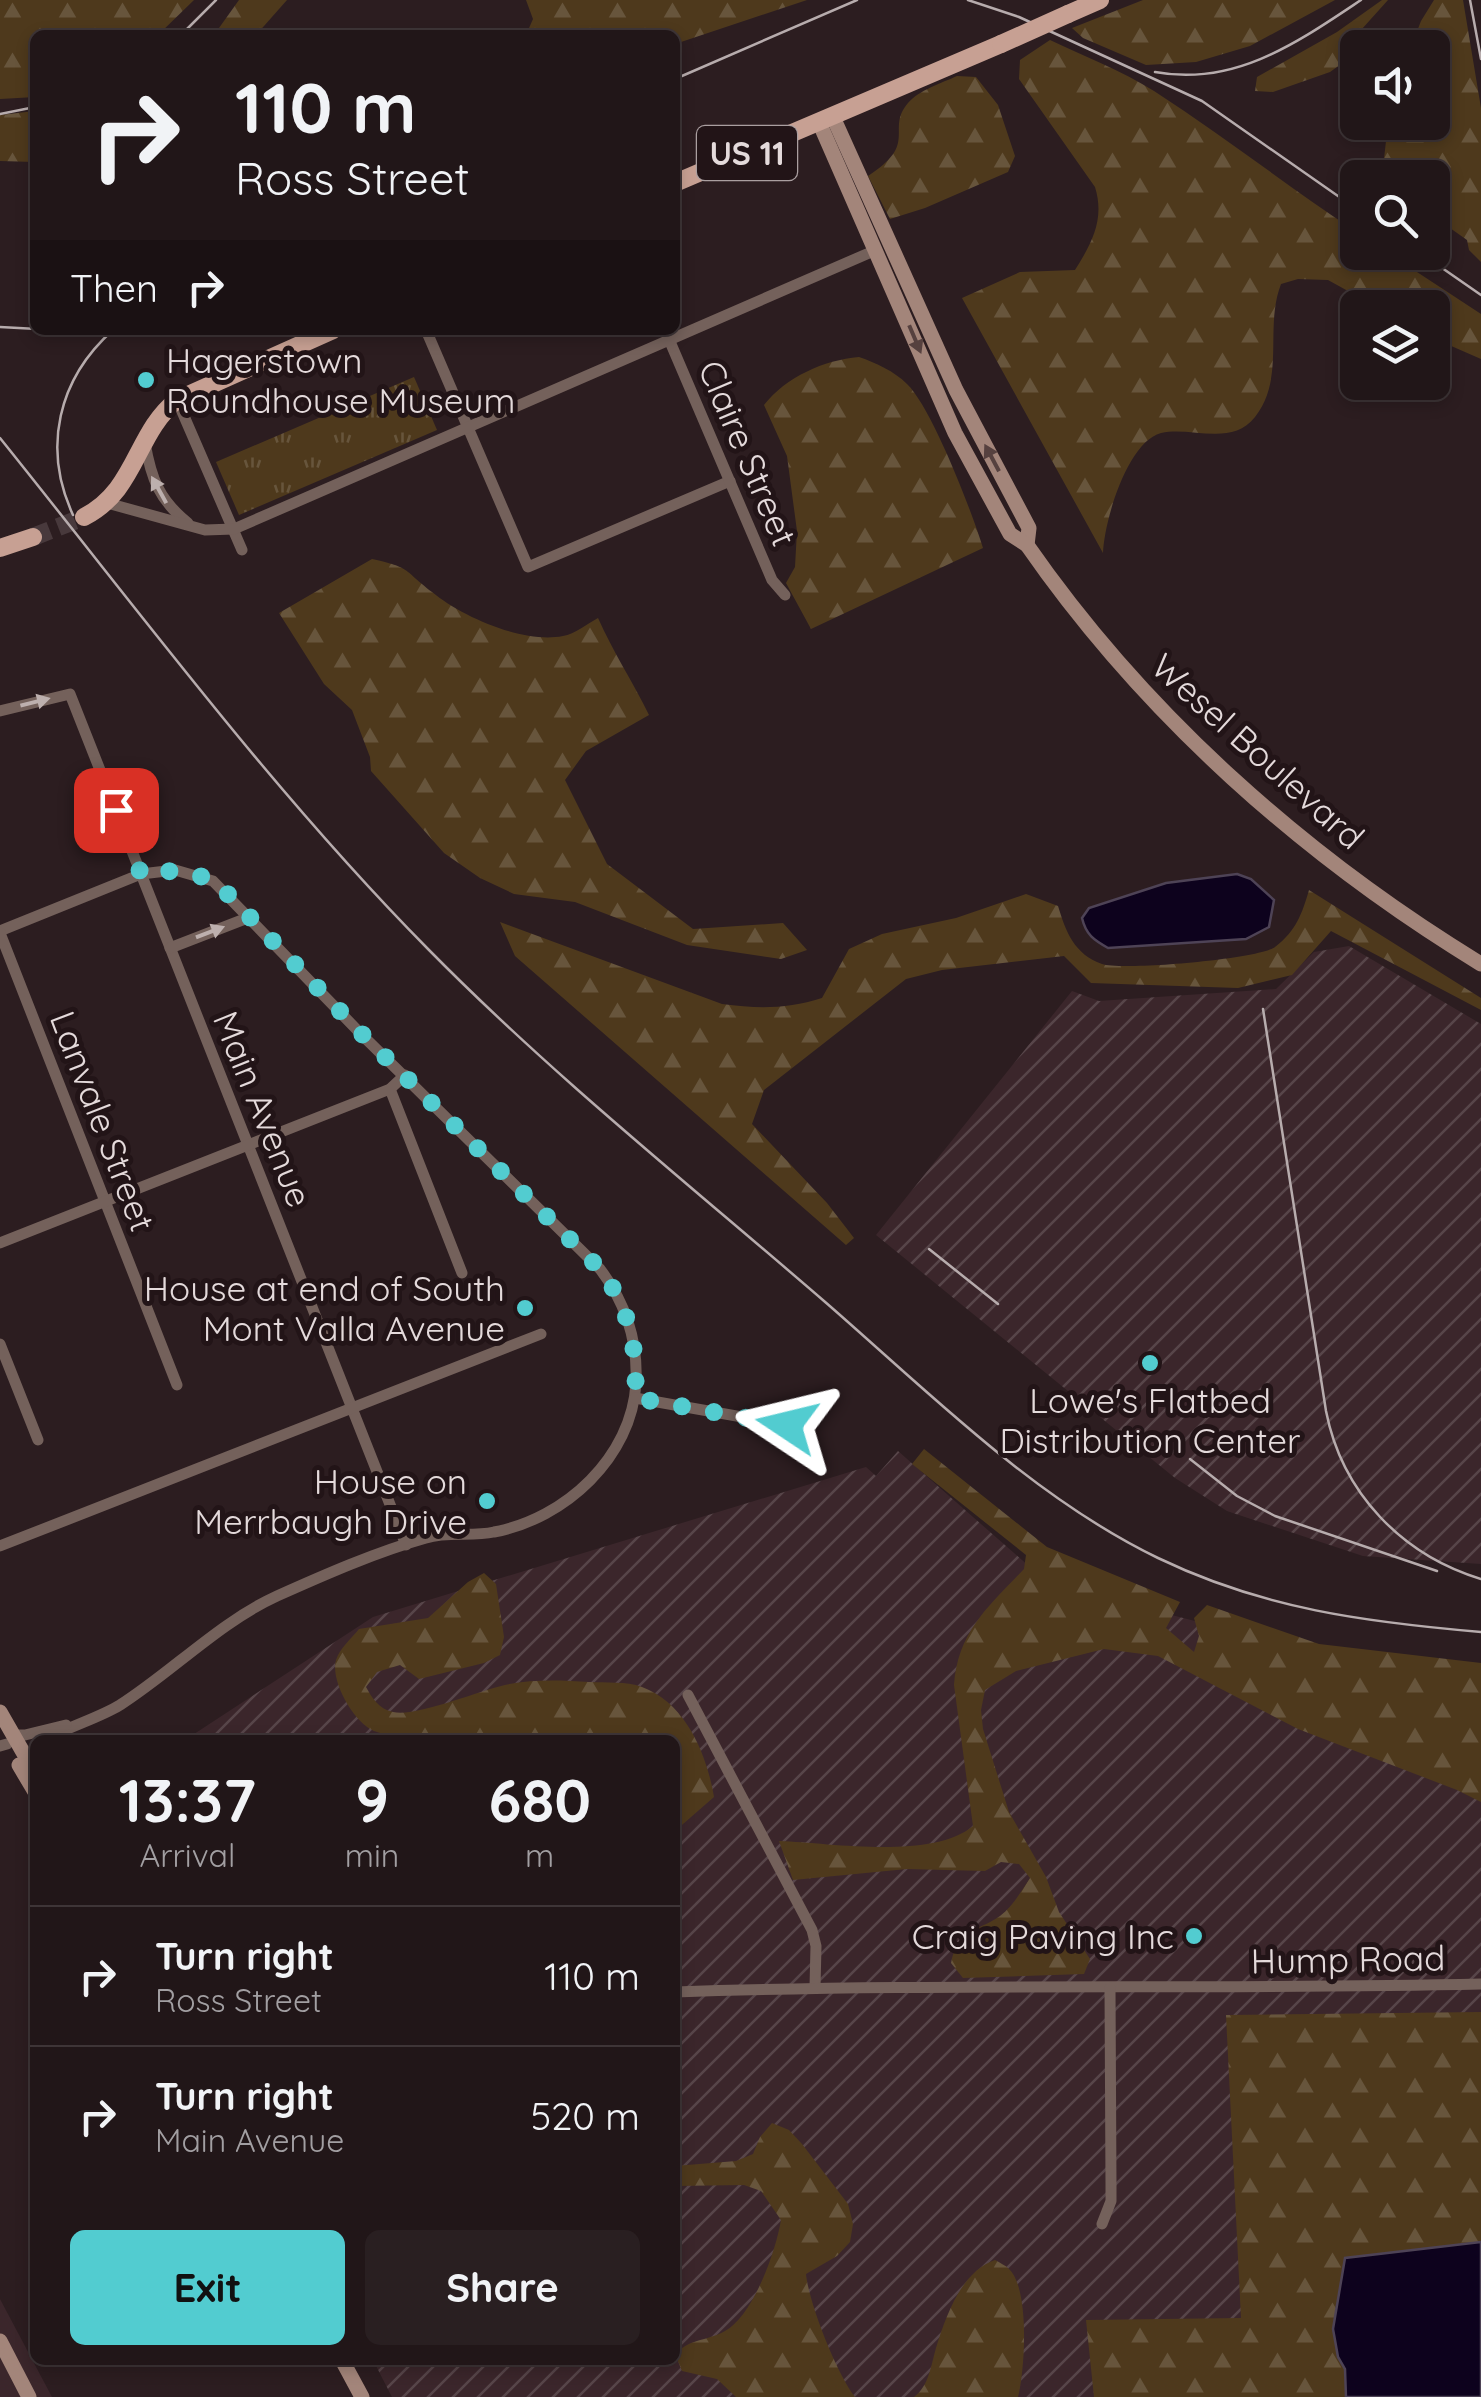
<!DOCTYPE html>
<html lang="en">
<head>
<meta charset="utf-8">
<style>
  :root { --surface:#211618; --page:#291f21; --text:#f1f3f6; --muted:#a29fa2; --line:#3e3537; --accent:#52ccd0 }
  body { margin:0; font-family:Quicksand,sans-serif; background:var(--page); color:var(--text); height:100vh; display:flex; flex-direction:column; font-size:38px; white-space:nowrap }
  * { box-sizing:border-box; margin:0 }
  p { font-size:32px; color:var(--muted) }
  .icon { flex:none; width:55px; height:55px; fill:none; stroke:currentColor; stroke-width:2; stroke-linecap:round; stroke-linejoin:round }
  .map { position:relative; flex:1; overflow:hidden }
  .drawer { position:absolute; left:30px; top:1735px; width:650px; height:630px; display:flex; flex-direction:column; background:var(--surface); border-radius:15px; box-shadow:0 5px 15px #0003,0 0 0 2px var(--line) }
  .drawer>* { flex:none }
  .guide { position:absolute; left:30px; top:30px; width:650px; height:305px; border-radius:15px; box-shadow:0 5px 15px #0003,0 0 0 2px var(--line); background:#211618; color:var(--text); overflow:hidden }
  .fabs { position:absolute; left:1340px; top:30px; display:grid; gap:20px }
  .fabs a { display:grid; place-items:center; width:110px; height:110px; border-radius:15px; background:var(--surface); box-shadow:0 5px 15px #0003,0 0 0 2px var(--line); font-size:50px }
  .pin { position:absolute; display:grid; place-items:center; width:85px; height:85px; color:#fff; margin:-42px; border-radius:20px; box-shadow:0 5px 15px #0006 }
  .me { position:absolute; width:110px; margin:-55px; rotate:280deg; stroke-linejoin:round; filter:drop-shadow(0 0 8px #0008) }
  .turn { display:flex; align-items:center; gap:35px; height:210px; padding:0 40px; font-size:45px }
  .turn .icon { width:130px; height:130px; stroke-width:2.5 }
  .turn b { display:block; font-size:70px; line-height:85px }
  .then { display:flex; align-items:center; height:95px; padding:0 40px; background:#0003; gap:20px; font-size:38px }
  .eta { display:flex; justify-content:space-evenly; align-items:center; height:170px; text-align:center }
  .eta b { font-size:60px; font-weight:700; line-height:70px }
  .cta { display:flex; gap:20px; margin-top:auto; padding:20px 40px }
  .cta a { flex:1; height:115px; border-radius:15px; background:var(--accent); color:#111; font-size:40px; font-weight:700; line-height:115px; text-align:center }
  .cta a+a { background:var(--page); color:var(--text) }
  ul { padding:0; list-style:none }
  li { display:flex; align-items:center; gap:30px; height:140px; padding:0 40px; border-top:2px solid var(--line) }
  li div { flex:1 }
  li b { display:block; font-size:38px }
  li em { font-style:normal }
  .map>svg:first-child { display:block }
</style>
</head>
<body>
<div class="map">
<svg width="1481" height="2397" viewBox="0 0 1481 2397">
  <defs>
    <pattern id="industrial-furrows" width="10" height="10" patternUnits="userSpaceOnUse" patternTransform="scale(2.5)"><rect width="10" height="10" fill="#3b262b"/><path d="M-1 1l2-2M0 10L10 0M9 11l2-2" fill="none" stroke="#574549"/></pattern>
    <pattern id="forest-firs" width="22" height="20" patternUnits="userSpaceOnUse" patternTransform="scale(2.5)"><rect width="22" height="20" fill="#4e391c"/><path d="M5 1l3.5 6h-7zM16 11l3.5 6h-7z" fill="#67553c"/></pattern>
    <pattern id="park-tufts" width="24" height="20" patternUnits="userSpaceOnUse" patternTransform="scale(2.5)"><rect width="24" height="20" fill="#4e391c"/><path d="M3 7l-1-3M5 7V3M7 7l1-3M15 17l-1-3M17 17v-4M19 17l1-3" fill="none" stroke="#67553c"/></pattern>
  </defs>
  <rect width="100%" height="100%" fill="#2c1d20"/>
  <polygon fill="#3b262b" points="0,2299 52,2397 0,2397"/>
  <g fill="url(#industrial-furrows)">
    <polygon points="1349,946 1481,1024 1481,1564 1363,1556 1227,1511 1175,1478 876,1235 1072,991 1099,1001 1276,989 1314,952"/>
    <polygon points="898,1451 1048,1583 1365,1665 1481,1730 1481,2397 392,2397 373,2360 675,2360 675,1740 185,1740 373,1617 866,1467 876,1476"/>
  </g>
  <g fill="url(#forest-firs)">
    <polygon points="0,0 194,0 158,35 35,35 35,97 0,99"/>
    <polygon points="239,0 287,0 256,35 214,35"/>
    <polygon points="526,0 807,0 675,44 675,35 526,35 533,19"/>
    <polygon points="1143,0 1335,0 1250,46 1196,62 1146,65 1083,38 1072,28"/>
    <polygon points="1382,0 1388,0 1361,30 1344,62 1330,72 1273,92 1255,91 1257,77 1337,32"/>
    <polygon points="1434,0 1463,0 1481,108 1481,262 1469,250 1467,240 1433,216 1432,178 1382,177 1388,123 1432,122 1432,48 1411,47 1421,21"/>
    <path d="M1050,40C1084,56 1122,71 1154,91C1224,136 1288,187 1357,232L1358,252L1388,253L1481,314V359L1433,338L1432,308L1377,307L1328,280L1298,279L1281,284C1264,328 1286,377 1255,417C1232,447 1191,426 1161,433C1127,442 1104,522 1103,553L962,298L1020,272L1075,270C1092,243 1105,219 1095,187L1019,79L1020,60Z"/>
    <path d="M957,76L976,77L998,105L1015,156L1008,172L925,208L890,219L868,176C920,143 885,130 908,103C919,90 942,83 957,76Z"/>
    <polygon points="35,111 35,162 0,161 0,115"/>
    <path d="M859,357C876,363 894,371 907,384C932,408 972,512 983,548L811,629L786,583L795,567L797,531L787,456L764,405C786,377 824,360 859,357Z"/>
    <path d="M372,559C412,568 402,569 432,592C462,617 524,644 563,636C575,634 587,624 598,618C613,652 633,682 649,715L586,751L565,780L607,864L693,929L783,923L807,950L781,959L687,945L575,902L514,894L480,878L444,853L371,771L370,757L352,710L324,684L279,613Z"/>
    <path d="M1309,890L1481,998V1010L1331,931L1292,975L1238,988L1091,983L1064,956L942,970L906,979L764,1090L752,1124L827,1203L854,1238L846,1245L515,956L500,922L722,1004C758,1009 788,1009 822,998L849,949L882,934L956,918L1026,894L1058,906C1066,932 1074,954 1102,964C1122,971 1260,959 1275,947C1296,931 1302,914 1309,890Z"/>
    <path d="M924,1449L1047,1547L1180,1602L1166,1628L1194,1652L1199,1636L1194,1618L1207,1605L1319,1644L1481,1663V1802L1457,1790L1298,1729L1158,1656L1104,1649L1016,1671L985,1690L981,1710L983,1729L1009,1812L1046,1877L1059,1912L1090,1959L1084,1974L963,1978L951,1963C958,1928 975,1933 1000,1916C1013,1906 1022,1890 1030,1878L1019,1864L1001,1862L985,1871L907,1869L793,1880L779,1841C832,1843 932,1860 973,1826L954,1685C958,1631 989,1606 1024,1569L1026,1555L912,1464Z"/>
    <path d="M484,1573L496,1584L504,1637L500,1655L484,1663L419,1679L400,1665L377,1672L366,1687C372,1698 379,1709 393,1712C417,1717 478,1691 505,1685C532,1679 561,1680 589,1682C605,1683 626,1681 642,1687C686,1703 707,1755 714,1797L675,1831V1740C598,1740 520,1741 443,1736C422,1734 394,1739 374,1731C354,1723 330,1681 336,1660C339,1649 352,1638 359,1629L428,1618L468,1582Z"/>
    <polygon points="1481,2012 1481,2242 1345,2258 1338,2357 1345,2369 1346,2397 1094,2397 1086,2320 1241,2318 1226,2015"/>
    <path d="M772,2123L789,2130L802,2144L848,2204L853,2224L850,2242L837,2256L806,2274C809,2304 837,2374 855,2397H736L717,2379L682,2371L675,2354C693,2337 705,2342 725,2331C753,2316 776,2251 781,2220L761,2191L744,2185L675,2186V2166L736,2161L753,2154L760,2137Z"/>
    <path d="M995,2260C1000,2263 1005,2265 1009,2269C1030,2289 1025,2370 1018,2397H914C929,2386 931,2365 936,2348C946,2315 962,2271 995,2260Z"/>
  </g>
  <polygon fill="url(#park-tufts)" points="414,377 437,430 239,515 216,462"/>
  <g fill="#0d021d" stroke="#4e4356" stroke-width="2.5">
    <path d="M1237,874L1251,879L1274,900L1269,927L1246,939L1108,948C1094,940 1086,935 1082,918L1089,908L1166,883Z"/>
    <polygon points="1481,2242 1481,2397 1346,2397 1345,2369 1338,2357 1333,2329 1345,2258"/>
  </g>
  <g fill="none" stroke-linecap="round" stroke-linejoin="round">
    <polyline stroke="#48393c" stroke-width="18" stroke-dasharray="18 9" stroke-linecap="butt" points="33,537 84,517"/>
    <g stroke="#74615b" stroke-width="11">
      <polyline points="426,330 528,567 730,481"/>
      <polyline points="665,330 772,580 785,595"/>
      <polyline points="177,400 242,550"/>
      <path d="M145,443C151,478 159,500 188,523"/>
      <polyline points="107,503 205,530 234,529 876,250"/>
      <polyline points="0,711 70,694 406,1545"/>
      <path d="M0,931L141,874L175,870L213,881L361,1034L600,1269C625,1302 638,1341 636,1383C632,1457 565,1519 494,1532C472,1537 448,1531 426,1538C376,1552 324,1575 277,1596C220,1622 173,1671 120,1705C97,1719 69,1726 45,1740"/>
      <polyline points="0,933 177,1385"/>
      <polyline points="170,948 250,917"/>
      <polyline points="390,1089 462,1273"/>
      <polyline points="0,1243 390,1089 405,1075"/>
      <polyline points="0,1344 38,1440"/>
      <polyline points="635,1398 787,1425"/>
      <polyline points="0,1546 541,1334"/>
      <polyline points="688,1695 812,1930 816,1946 815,1987"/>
      <polyline points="13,1735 25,1735 66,1725"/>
      <polyline points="0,1746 7,1744"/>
      <path d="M675,1992C944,1983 1212,1990 1481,1984"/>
      <polyline points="1102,2224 1111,2201 1111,2184 1110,1988"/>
    </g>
    <g stroke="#a3857a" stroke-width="15">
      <polyline points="833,117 956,390 1029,528 1027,545"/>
      <path d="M819,122L955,433L1010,534L1027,545C1145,715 1305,857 1481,964"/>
      <polyline points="0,1712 35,1773"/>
      <polyline points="19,1765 35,1792"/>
      <polyline points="0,2341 29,2397"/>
      <polyline points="342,2360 362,2397"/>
    </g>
    <g stroke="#c7a093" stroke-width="18">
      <polyline points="1068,14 1100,0"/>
      <polyline points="675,183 1001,44"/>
      <path d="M84,517C137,490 135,433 177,400L333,330"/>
      <polyline points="0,548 33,537"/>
    </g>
    <g stroke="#b7acad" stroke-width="2.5">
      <polyline points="968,0 1019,17 1202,101 1358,210"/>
      <polyline points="1470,0 1481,59"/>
      <polyline points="181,35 216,0"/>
      <path d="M1155,72C1235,87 1298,42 1361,0"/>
      <polyline points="675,79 857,0"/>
      <polyline points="0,114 35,107"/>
      <polyline points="1419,252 1481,295"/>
      <polyline points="0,327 56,330"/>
      <path d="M0,438C139,611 272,791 428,949C552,1075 691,1186 824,1301C929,1392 1032,1497 1158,1558C1264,1609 1365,1622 1481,1632"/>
      <path d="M73,515C42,448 58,379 113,330"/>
      <path d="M1263,1009L1326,1411C1342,1493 1402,1555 1481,1579"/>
      <polyline points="929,1249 998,1304"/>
      <polyline points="1190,1459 1237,1496 1275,1516 1437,1571"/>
    </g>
    <polyline stroke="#c7a093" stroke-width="18" points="1001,44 1068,14"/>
  </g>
  <defs><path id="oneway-solid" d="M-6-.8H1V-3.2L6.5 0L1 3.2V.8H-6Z" transform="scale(2.5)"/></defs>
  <g fill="#56413f">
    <use href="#oneway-solid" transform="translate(915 339) rotate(67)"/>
    <use href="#oneway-solid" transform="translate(992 458) rotate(-118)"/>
  </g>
  <g fill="#bdb0ae">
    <use href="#oneway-solid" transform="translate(159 490) rotate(-119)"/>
    <use href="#oneway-solid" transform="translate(35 702) rotate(-14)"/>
    <use href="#oneway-solid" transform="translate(210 932) rotate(-21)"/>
  </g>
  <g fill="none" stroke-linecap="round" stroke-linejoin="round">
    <path stroke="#52ccd0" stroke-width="18" stroke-dasharray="0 32.4" d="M116,810L141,874C171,869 198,869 223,889L362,1034L600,1269C630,1308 638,1350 635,1398L787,1425"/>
  </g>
  <g fill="#52ccd0" stroke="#221417" stroke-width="4">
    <circle cx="146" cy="380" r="10"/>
    <circle cx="525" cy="1308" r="10"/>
    <circle cx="1150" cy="1363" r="10"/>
    <circle cx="487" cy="1501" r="10"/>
    <circle cx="1194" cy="1936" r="10"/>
  </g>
  <g text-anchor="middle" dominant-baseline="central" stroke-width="10" stroke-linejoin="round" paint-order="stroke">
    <rect fill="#221417" stroke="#aa9fa0" stroke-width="2.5" x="697" y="126" width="100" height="54" rx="8"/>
    <g font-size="32" font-weight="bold" fill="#e4dadb">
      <text x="747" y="153">US 11</text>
    </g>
    <g font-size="35" fill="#e4dadb" stroke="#221417" text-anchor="end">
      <text x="166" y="360" text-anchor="start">Hagerstown<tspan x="166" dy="40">Roundhouse Museum</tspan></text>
      <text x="505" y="1288">House at end of South<tspan x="505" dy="40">Mont Valla Avenue</tspan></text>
      <text x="1150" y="1400" text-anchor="middle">Lowe's Flatbed<tspan x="1150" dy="40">Distribution Center</tspan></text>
      <text x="467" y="1481">House on<tspan x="467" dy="40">Merrbaugh Drive</tspan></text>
      <text x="1174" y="1936">Craig Paving Inc</text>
    </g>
    <g font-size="35" fill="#e4dadb" stroke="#221417">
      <text transform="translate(748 453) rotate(67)">Claire Street</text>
      <text transform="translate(1258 751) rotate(42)">Wesel Boulevard</text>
      <text transform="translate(263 1109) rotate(68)">Main Avenue</text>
      <text transform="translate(103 1121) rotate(69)">Lanvale Street</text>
      <text transform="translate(1348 1959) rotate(-1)">Hump Road</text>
    </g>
  </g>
</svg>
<div class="fabs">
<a><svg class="icon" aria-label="sound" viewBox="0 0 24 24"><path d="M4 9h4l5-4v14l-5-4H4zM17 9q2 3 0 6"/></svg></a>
<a><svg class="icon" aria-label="search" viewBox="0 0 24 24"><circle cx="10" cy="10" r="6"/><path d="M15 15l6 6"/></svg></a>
<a><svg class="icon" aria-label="layers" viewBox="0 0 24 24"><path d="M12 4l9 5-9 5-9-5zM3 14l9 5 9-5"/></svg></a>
</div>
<div class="pin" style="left:116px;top:810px;background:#d93025"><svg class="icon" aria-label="arrive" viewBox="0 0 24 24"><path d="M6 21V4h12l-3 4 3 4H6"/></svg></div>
<svg class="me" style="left:787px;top:1425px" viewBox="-20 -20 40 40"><path d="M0-17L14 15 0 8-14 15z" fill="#52ccd0" stroke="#fff" stroke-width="4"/></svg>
<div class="guide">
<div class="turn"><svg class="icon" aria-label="right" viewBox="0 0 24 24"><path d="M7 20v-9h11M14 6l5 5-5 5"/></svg><div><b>110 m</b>Ross Street</div></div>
<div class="then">Then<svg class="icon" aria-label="right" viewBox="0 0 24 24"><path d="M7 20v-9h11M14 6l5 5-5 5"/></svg></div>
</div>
<section class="drawer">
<div class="eta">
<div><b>13:37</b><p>Arrival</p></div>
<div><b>9</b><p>min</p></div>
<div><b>680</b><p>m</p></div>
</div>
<ul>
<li><svg class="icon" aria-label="right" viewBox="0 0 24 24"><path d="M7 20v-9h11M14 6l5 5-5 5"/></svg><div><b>Turn right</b><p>Ross Street</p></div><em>110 m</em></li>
<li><svg class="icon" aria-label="right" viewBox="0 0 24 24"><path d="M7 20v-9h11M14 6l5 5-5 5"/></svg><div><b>Turn right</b><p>Main Avenue</p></div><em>520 m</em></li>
</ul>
<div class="cta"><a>Exit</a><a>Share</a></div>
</section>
</div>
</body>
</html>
